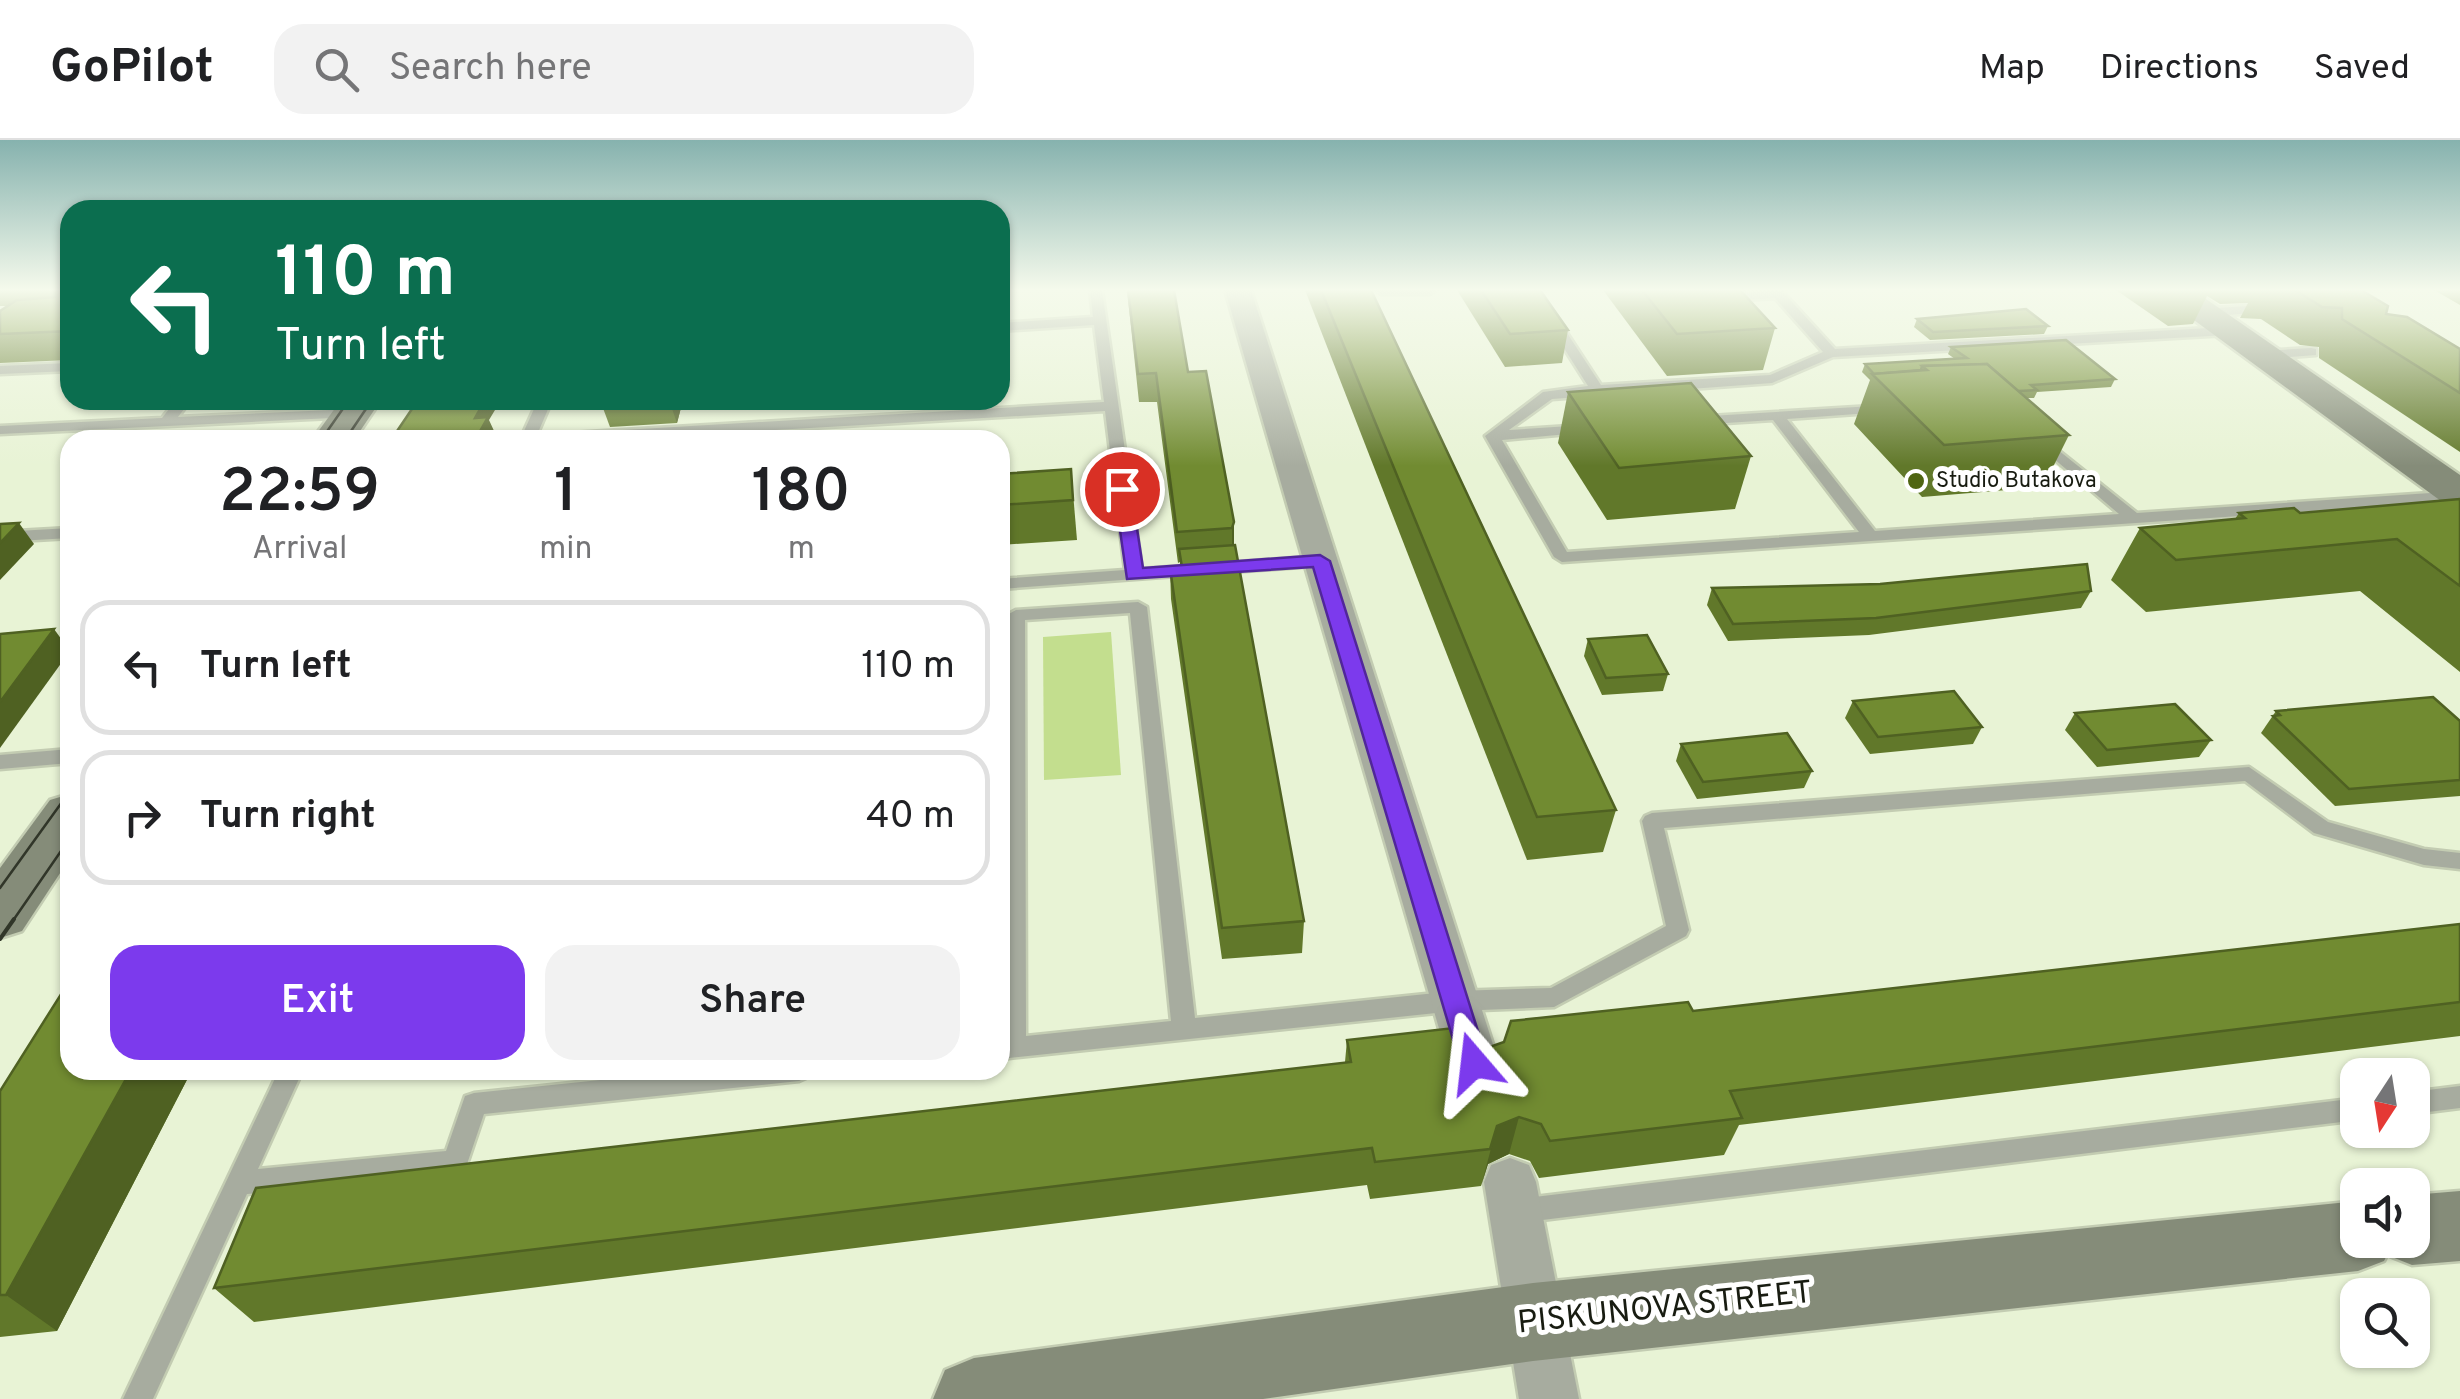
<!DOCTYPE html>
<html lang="en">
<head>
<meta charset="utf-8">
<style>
  :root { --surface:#fff; --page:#f2f2f2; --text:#202124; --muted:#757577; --line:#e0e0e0; --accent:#7c3aed }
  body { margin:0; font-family:Overpass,sans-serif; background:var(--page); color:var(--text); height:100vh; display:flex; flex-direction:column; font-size:38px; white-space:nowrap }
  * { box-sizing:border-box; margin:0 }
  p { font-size:32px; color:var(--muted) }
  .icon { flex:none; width:55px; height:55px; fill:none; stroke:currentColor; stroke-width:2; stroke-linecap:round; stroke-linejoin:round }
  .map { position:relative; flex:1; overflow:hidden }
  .sheet { position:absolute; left:60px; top:290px; width:950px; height:650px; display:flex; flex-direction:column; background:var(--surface); border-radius:30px; box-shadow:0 2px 8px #0004 }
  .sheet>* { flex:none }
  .hud { position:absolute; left:60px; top:60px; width:950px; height:210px; border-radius:30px; box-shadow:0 2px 8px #0004; background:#0b6e4f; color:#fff; overflow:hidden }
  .needle { width:65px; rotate:192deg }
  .buttons { position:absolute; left:2340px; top:918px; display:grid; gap:20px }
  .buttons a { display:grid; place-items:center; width:90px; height:90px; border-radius:20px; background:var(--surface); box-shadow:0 2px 8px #0004; font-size:50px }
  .pin { position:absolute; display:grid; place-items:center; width:85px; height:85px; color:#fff; margin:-42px; border:5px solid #fff; border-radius:50%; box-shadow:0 2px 10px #0007 }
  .me { position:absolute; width:110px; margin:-55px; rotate:343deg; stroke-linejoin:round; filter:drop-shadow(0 0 8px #0008) }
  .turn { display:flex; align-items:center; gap:35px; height:210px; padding:0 50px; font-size:45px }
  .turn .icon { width:130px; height:130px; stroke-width:2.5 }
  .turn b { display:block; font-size:70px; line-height:85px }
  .eta { display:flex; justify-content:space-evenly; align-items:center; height:170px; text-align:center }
  .eta b { font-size:60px; font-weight:600; line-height:70px }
  .primary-button { display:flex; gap:20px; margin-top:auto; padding:20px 50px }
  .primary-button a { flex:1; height:115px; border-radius:30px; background:var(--accent); color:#fff; font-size:40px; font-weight:600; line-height:115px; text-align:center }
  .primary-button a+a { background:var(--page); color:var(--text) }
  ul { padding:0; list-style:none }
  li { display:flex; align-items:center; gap:30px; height:135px; margin:0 20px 15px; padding:0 30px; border:5px solid var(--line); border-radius:30px }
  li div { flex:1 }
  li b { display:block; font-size:38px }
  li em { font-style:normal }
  header { display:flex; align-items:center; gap:60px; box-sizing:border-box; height:140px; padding:0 50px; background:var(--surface); border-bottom:2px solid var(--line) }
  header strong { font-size:48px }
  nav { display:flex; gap:55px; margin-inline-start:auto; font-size:35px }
  .search { width:700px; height:90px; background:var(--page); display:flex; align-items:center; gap:25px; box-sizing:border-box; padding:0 35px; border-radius:30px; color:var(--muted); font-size:38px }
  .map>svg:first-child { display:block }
</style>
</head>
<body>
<header>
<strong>GoPilot</strong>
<div class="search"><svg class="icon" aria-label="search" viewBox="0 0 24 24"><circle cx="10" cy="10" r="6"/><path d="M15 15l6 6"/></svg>Search here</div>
<nav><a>Map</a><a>Directions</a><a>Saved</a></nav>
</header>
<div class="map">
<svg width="2460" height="1259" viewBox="0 0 2460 1259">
  <rect width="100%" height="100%" fill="#e8f3d5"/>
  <polygon fill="#c3de8e" points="1111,492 1121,635 1044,640 1043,497"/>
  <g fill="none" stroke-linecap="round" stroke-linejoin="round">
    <g stroke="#c3ccb2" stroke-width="5">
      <g id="lane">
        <polygon points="1090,150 1102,150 1142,429 1321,416 1329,421 1327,425 1000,449 1000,439 1125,430 1105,271 604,300 520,300 538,260 552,260 537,295 1104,262 1094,185 1000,191 1000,183 1093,177"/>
        <polygon points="1375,150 1436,150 1430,154 1381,154"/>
        <polygon points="1527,150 1539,150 1601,245 1770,235 1823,212 1775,158 1727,161 1714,150 1727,150 1730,153 1782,151 1835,209 2227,187 2234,191 2227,195 1833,217 1772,243 1552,259 1509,290 1585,285 1590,286 1590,292 1502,300 1567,412 1859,392 1773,280 1694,285 1687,281 1694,277 1889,265 1889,271 1884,272 1787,279 1875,391 2119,374 2033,301 2031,298 2038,294 2137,373 2460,351 2460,361 1562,422 1554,417 1485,296 1543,252 1588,246"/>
        <polygon points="2247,166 2253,170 2252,173 2202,177 2196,173 2202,169"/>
        <polygon points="2311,208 2316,209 2316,215 2263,219 2256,215 2263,211"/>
        <polygon points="70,223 70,231 0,234 0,226"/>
        <polygon points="176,260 191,260 178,277 352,269 359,273 352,277 0,294 0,286 162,278"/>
        <polygon points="70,388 70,398 0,402 0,392"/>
        <path d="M1138,462L1147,467L1195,878L1455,851L1551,848L1666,786L1642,681L1645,676L1652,673L2249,627L2328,682L2424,709L2460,713V729L2424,725L2314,693L2245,641L1664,688L1689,790L1686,796L1554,867L1455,871L1000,919L1007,475L1016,470ZM1130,473L1171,881L1026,896L1025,480Z"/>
        <polygon points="70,609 70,623 0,629 0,615"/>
        <polygon points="279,930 303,930 258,1029 446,1011 465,956 474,953 697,930 811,930 808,937 799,941 484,974 465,1030 456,1034 247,1054 153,1259 123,1259"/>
        <polygon points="2460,946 2460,968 2412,974 2412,952"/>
        <polygon points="2358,958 2358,980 1517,1083 1508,1080 1504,1071 1508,1062 1517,1059"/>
      </g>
    </g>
    <g stroke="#c3ccb2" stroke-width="5">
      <g id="street">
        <polygon points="1225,150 1251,150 1499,923 1491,938 1474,944 1457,938 1449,923"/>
        <polygon points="1510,1018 1529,1025 1536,1042 1579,1259 1519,1259 1484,1042 1491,1025"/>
      </g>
    </g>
    <g stroke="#c3ccb2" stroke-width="5">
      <g id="secondary">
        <polygon points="2153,150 2193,150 2460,335 2460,368 2445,364"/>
        <polygon points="341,260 381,260 354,300 312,300"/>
        <polygon points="70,654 70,718 22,791 0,798 0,728 50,660"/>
        <polygon points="2460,1051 2460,1121 2412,1125 2387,1115 2384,1121 2358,1131 1533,1221 1263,1259 933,1259 945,1230 974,1218 1533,1143 2358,1061 2358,1100 2412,1100 2412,1055"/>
      </g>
    </g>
    <use href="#lane" fill="#a7ac9f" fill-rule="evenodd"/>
    <use href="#street" fill="#a7ac9f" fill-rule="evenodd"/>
    <use href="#secondary" fill="#858c79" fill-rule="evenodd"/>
    <g stroke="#313629" stroke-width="2.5">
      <polyline points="321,300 349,260"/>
      <polyline points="345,300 372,260"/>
      <polyline points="0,748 70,651"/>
      <polyline points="12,782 70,698"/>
    </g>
    <polyline stroke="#313629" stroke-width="4" points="0,799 14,779"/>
  </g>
  <g fill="#61782a">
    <polygon points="0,150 70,150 70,220 0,223 0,171 8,166 0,166"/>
    <polygon points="1127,150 1174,150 1188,232 1234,382 1234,405 1304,781 1302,813 1222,819 1171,459 1170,428 1180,427 1180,422 1178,423 1157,262 1139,262"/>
    <polygon points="1305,150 1371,150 1616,670 1603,712 1527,720"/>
    <polygon points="1457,150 1540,150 1568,190 1562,223 1505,227"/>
    <polygon points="1603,150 1740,150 1775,188 1763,230 1667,236"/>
    <polygon points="2116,150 2361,150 2386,174 2460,209 2460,312 2319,218 2319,207 2300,205 2261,179 2240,178 2248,163 2220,164 2207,156 2193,184 2168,186"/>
    <polygon points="2434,150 2460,150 2460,165"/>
    <polygon points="1917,179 2048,186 2044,194 1930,200 1914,187"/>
    <polygon points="1951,207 2115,239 2111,247 2037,252 2034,258 2026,258 2069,295 2043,347 1922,357 1854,284 1870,240 1862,232 1865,224 1955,219 1948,214"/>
    <polygon points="1568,252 1751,316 1735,369 1607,380 1558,303"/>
    <polygon points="600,260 683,260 677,283 610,287"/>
    <polygon points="1071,329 1077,400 1000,405 1000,334"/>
    <polygon points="2460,359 2460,532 2360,451 2146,472 2111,440 2140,388 2235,379 2239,373 2300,373"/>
    <polygon points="1712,448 2091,451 2081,468 1869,495 1728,501 1707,465"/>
    <polygon points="1588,499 1668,534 1663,551 1602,555 1584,516"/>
    <polygon points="1853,561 1982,587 1973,604 1870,614 1845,578"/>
    <polygon points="2276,571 2460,581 2460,656 2335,666 2261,593"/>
    <polygon points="2075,573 2211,600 2199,617 2097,627 2065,590"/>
    <polygon points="1681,604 1812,631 1804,648 1697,659 1676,621"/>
    <polygon points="2460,784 2460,896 1739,985 1724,1015 1539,1038 1530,1021 1509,1014 1488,1024 1481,1046 1370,1059 1367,1045 254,1182 214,1148 1345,922 1347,900 1464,903 1484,909 1693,871"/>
    <polygon points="70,930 192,930 57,1191 0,1197 0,951"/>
  </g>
  <g fill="#4f6122">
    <polygon points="485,260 501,260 489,280 495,293 491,300 475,300 475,278"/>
    <polygon points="669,260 683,260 677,283"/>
    <polygon points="1234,382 1234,413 1232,419 1232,388"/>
    <polygon points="19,383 34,404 0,440 0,403"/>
    <polygon points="54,489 70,511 0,608 0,562"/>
    <polygon points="131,930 192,930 57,1191 6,1155"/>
    <polygon points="1519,977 1509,1014 1488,1024 1481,1046 1497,986"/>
  </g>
  <g fill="#718b31" stroke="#4f6122" stroke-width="2.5">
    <polygon points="55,150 70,150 70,191 0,194 0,171 17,160 55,157"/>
    <polygon points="1128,150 1174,150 1188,232 1206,231 1234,382 1232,388 1177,392 1156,233 1138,234"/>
    <polygon points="1321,150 1371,150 1616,670 1537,677"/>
    <polygon points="1481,150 1540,150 1568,190 1510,194"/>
    <polygon points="1642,150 1740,150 1775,188 1677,194"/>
    <polygon points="2295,150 2361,150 2388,166 2386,174 2407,177 2460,209 2460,253 2342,179 2342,168 2322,167"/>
    <polygon points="2026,169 2048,186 1933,192 1917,179"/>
    <polygon points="2066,200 2115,239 2031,245 2037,250 2018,251 1987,224 1922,226 1921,230 1874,234 1865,224 1967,218 1951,207"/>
    <polygon points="1987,224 2069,295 1944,305 1872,234 1927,230 1922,226"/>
    <polygon points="1691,243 1751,316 1619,328 1568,252"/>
    <polygon points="418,260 485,260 475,278 488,277 475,300 391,300"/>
    <polygon points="1071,329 1073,360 1000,365 1000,334"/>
    <polygon points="2460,359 2460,446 2397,399 2176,420 2140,388 2245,378 2239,373 2294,368 2300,373"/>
    <polygon points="19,383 0,403 0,384"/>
    <polygon points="1235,405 1304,781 1222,788 1170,428 1182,427 1179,409"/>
    <polygon points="2087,424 2091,451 1876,478 1733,484 1712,448 1880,444"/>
    <polygon points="54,489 0,562 0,494"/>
    <polygon points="1647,495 1668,534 1606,538 1588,499"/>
    <polygon points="1954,551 1982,587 1878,597 1853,561"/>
    <polygon points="2433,557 2460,581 2460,640 2349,649 2273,576 2280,575 2276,571"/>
    <polygon points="2175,564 2211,600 2107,610 2075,573"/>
    <polygon points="1787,593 1812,631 1703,642 1681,604"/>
    <polygon points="2460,784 2460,862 1730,951 1742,978 1550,1001 1541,984 1519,977 1497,986 1490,1009 1375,1022 1372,1008 214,1148 256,1048 1351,922 1347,900 1454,888 1464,903 1484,909 1504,902 1511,881 1688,862 1693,871"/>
    <polygon points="70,840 70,930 131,930 6,1155 0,1155 0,951"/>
  </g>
  <linearGradient id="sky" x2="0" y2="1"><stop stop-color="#86b2ae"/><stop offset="0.46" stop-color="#f5faec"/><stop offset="1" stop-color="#f5faec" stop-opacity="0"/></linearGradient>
  <rect width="2460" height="326" fill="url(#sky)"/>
  <polygon fill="#7c3aed" stroke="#51269a" stroke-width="2.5" points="1122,344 1131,349 1143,428 1320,415 1330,421 1488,923 1484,931 1464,931 1460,923 1313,427 1127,439 1114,349"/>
  <circle fill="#4f6512" stroke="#fff" stroke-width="4" cx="1916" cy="341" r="10"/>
  <g text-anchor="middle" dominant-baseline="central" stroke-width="10" stroke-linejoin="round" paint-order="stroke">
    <g font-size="22" fill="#181c11" stroke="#fff" text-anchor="start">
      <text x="1936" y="341">Studio Butakova</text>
    </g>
    <g font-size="32" fill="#181c11" stroke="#fff">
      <text transform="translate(1665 1169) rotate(-6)">PISKUNOVA STREET</text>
    </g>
  </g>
</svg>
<div class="buttons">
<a><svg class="needle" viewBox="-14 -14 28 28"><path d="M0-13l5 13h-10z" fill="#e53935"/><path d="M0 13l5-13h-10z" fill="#757577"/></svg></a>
<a><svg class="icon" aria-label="sound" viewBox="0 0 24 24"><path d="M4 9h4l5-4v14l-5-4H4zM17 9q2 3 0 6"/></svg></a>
<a><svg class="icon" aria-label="search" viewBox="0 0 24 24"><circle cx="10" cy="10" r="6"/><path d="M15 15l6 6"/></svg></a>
</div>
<div class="pin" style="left:1122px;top:349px;background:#d93025"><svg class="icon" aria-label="arrive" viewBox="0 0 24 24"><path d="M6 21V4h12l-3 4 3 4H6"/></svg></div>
<svg class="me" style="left:1474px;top:923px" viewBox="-20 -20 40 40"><path d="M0-17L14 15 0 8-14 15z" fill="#7c3aed" stroke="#fff" stroke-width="4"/></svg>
<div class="hud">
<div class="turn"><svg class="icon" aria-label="left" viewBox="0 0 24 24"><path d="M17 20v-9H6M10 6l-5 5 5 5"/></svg><div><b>110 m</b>Turn left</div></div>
</div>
<section class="sheet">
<div class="eta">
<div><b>22:59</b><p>Arrival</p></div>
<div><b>1</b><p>min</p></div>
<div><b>180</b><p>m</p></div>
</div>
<ul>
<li><svg class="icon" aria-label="left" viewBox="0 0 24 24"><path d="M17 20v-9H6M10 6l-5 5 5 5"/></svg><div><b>Turn left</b></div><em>110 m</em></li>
<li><svg class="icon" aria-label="right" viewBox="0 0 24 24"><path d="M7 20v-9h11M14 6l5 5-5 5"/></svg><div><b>Turn right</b></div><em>40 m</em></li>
</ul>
<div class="primary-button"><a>Exit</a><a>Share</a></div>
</section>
</div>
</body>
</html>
